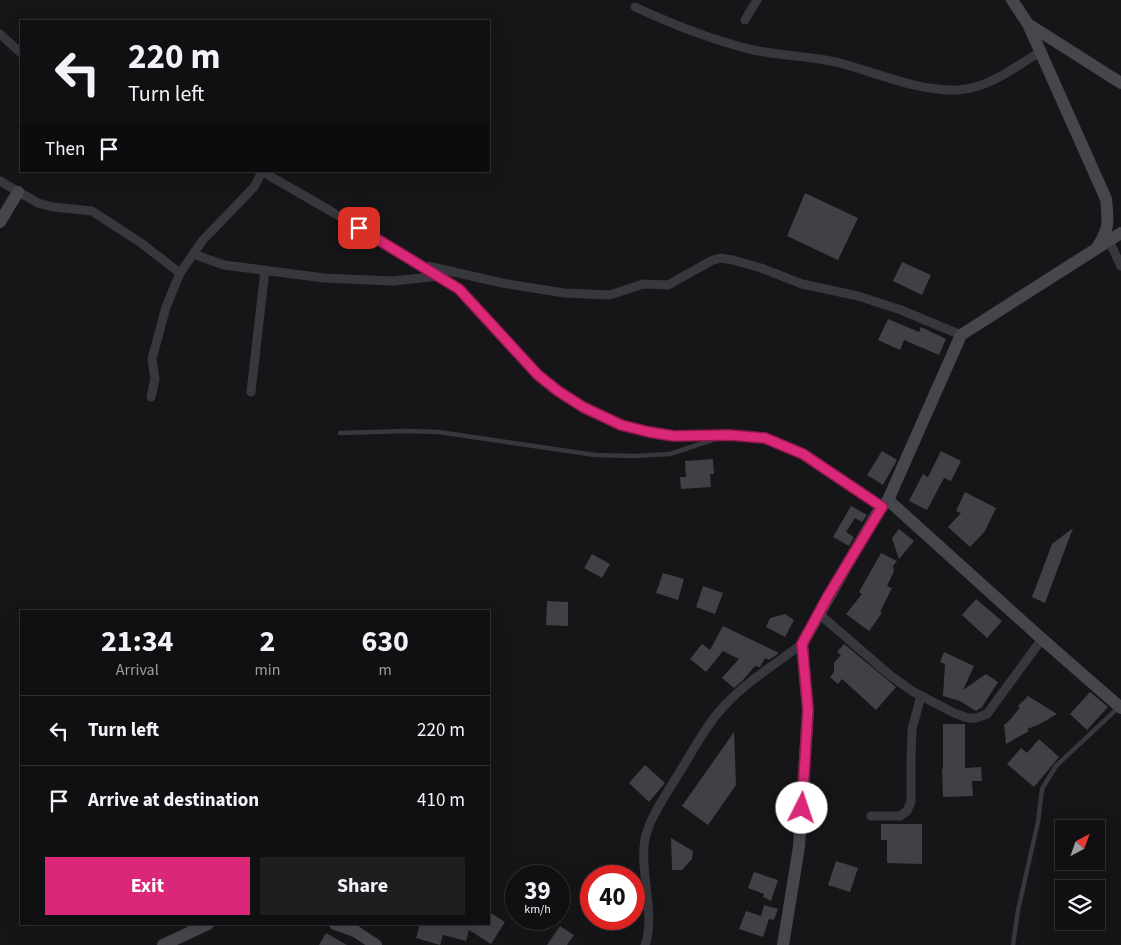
<!DOCTYPE html>
<html lang="en">
<head>
<meta charset="utf-8">
<style>
  :root { --surface:#101012; --page:#1e1e20; --text:#f1f3f6; --muted:#9c9d9f; --line:#303032; --accent:#db2777 }
  body { margin:0; font-family:"Source Sans 3",sans-serif; background:var(--page); color:var(--text); height:100vh; display:flex; flex-direction:column; font-size:19px; white-space:nowrap }
  * { box-sizing:border-box; margin:0 }
  p { font-size:16px; color:var(--muted) }
  .icon { flex:none; width:28px; height:28px; fill:none; stroke:currentColor; stroke-width:2; stroke-linecap:round; stroke-linejoin:round }
  .map { position:relative; flex:1; overflow:hidden }
  .panel { position:absolute; left:20px; top:610px; width:470px; height:315px; display:flex; flex-direction:column; background:var(--surface); border-radius:0px; box-shadow:0 5px 20px #0002,0 0 0 1px var(--line) }
  .panel>* { flex:none }
  .guide { position:absolute; left:20px; top:20px; width:470px; height:152px; border-radius:0px; box-shadow:0 5px 20px #0002,0 0 0 1px var(--line); background:#101012; color:var(--text); overflow:hidden }
  .needle { width:32px; rotate:41deg }
  .controls { position:absolute; left:1055px; top:820px; display:grid; gap:10px }
  .controls a { display:grid; place-items:center; width:50px; height:50px; border-radius:0px; background:var(--surface); box-shadow:0 5px 20px #0002,0 0 0 1px var(--line); font-size:25px }
  .speed { position:absolute; left:505px; top:865px; display:flex; gap:10px; font-size:25px; font-weight:700; text-align:center }
  .speed>* { display:grid; place-content:center; width:65px; height:65px; border-radius:50%; background:var(--surface); box-shadow:0 5px 20px #0002,0 0 0 1px var(--line); line-height:1 }
  .speed small { font-size:12px; font-weight:400 }
  .speed .limit { border:8px solid #d22; background:#fff; color:#111 }
  .pin { position:absolute; display:grid; place-items:center; width:42px; height:42px; color:#fff; margin:-21px; border-radius:10px; box-shadow:0 2px 8px #0006 }
  .me { position:absolute; width:55px; margin:-28px; rotate:4deg; stroke-linejoin:round; filter:drop-shadow(0 0 4px #0008) }
  .turn { display:flex; align-items:center; gap:18px; height:105px; padding:0 25px; font-size:22px }
  .turn .icon { width:65px; height:65px; stroke-width:2.5 }
  .turn b { display:block; font-size:35px; line-height:42px }
  .then { display:flex; align-items:center; height:48px; padding:0 25px; background:#0003; gap:10px; font-size:19px }
  .eta { display:flex; justify-content:space-evenly; align-items:center; height:85px; text-align:center }
  .eta b { font-size:30px; font-weight:700; line-height:35px }
  .cta { display:flex; gap:10px; margin-top:auto; padding:10px 25px }
  .cta a { flex:1; height:58px; border-radius:0px; background:var(--accent); color:#fff; font-size:20px; font-weight:700; line-height:58px; text-align:center }
  .cta a+a { background:var(--page); color:var(--text) }
  ul { padding:0; list-style:none }
  li { display:flex; align-items:center; gap:15px; height:70px; padding:0 25px; border-top:1px solid var(--line) }
  li div { flex:1 }
  li b { display:block; font-size:19px }
  li em { font-style:normal }
  .map>svg:first-child { display:block }
</style>
</head>
<body>
<div class="map">
<svg width="1121" height="945" viewBox="0 0 1121 945">
  <rect width="100%" height="100%" fill="#161618"/>
  <g fill="#404145">
    <polygon points="805,193 858,218 838,260 787,236"/>
    <polygon points="902,262 931,275 922,295 893,281"/>
    <polygon points="888,319 919,332 921,327 946,339 939,355 904,340 900,350 878,340"/>
    <polygon points="882,451 897,460 883,485 867,475"/>
    <polygon points="941,451 961,461 951,481 944,478 927,510 909,501 923,474 928,477"/>
    <polygon points="713,459 714,474 710,474 711,487 681,489 680,477 686,477 685,461"/>
    <polygon points="965,492 996,508 985,531 970,547 948,527 961,513 956,511"/>
    <polygon points="851,506 867,515 862,522 855,518 846,532 854,537 849,546 833,537"/>
    <polygon points="1073,528 1045,603 1032,597 1052,544"/>
    <polygon points="899,529 914,541 899,559 892,538"/>
    <polygon points="881,553 897,561 893,566 894,571 887,586 892,588 880,612 882,613 869,631 846,614 862,594 859,592"/>
    <polygon points="592,554 610,564 602,578 584,568"/>
    <polygon points="663,573 684,579 678,600 656,593"/>
    <polygon points="703,586 723,593 715,614 696,607"/>
    <polygon points="976,599 1002,621 987,638 962,615"/>
    <polygon points="547,601 568,602 568,626 546,625"/>
    <polygon points="785,614 794,620 785,637 766,627 770,618"/>
    <polygon points="723,626 779,653 769,660 765,658 760,667 755,666 743,680 734,688 722,678 739,659 723,651 706,672 690,659 702,644 710,650"/>
    <polygon points="844,644 896,687 876,710 842,679 838,684 830,677 834,672 834,663 841,655 837,652"/>
    <polygon points="944,652 974,666 963,690 986,674 998,682 982,707 976,711 960,701 943,696 945,664 940,662"/>
    <polygon points="1090,692 1108,707 1087,730 1070,714"/>
    <polygon points="1028,696 1057,714 1038,725 1027,729 1029,731 1006,744 1004,724 1006,724 1020,708 1018,706"/>
    <polygon points="943,724 965,724 965,768 981,767 982,781 972,781 973,796 943,797 942,769 943,769"/>
    <polygon points="734,732 736,785 708,825 682,806"/>
    <polygon points="1039,739 1059,757 1034,787 1007,764 1021,748 1027,753"/>
    <polygon points="645,765 665,783 649,802 629,783"/>
    <polygon points="881,824 922,824 922,864 887,863 887,840 881,840"/>
    <polygon points="671,838 693,851 692,859 682,870 672,870"/>
    <polygon points="836,861 858,868 850,892 828,885"/>
    <polygon points="754,872 778,880 771,901 763,897 764,894 748,888"/>
    <polygon points="764,905 778,909 774,920 769,919 763,937 739,929 746,911 761,916"/>
    <polygon points="489,912 505,922 491,944 469,930 466,941 443,935 440,945 416,938 420,924 471,924 478,926 480,924 489,924"/>
    <polygon points="560,926 574,935 567,945 547,945"/>
    <polygon points="326,933 347,945 319,945"/>
  </g>
  <g fill="none" stroke-linecap="round" stroke-linejoin="round">
    <g stroke="#37383d" stroke-width="4.5">
      <polyline points="340,433 407,431 439,432 595,455 634,456 670,454 718,438"/>
      <polyline points="1013,945 1018,910 1038,822 1042,789 1056,766 1119,707"/>
    </g>
    <g stroke="#37383d" stroke-width="9">
      <path d="M635,7C674,25 711,40 753,50C781,56 811,56 840,63C877,73 920,92 958,90C989,88 1015,67 1040,52"/>
      <polyline points="745,20 757,0"/>
      <polyline points="0,34 21,53"/>
      <polyline points="261,171 329,210 459,289 539,375 558,391 583,407 621,425 649,432 674,436 744,435 765,438 803,454 882,507"/>
      <polyline points="0,181 38,203 53,207 92,211 141,243 180,273"/>
      <polyline points="1109,241 1121,266"/>
      <polyline points="193,254 224,265 324,278 393,281 439,276"/>
      <polyline points="428,266 502,283 564,293 610,295 643,284 668,285 711,261 720,258 733,260 761,268 802,284 858,296 901,310 961,335"/>
      <polyline points="251,392 265,270"/>
      <polyline points="151,397 155,379 152,359 166,307 180,273 203,240 254,187 262,172"/>
      <polyline points="818,613 891,676 912,691 954,713 968,718 976,718 987,714 1042,639"/>
      <polyline points="871,816 900,816 907,811 911,802 911,759 912,729 921,696"/>
      <path d="M645,945C656,915 639,872 645,839C650,817 663,800 674,781C691,755 705,725 727,703C749,680 777,663 802,644"/>
    </g>
    <g stroke="#45474d" stroke-width="12">
      <path d="M1012,0L1028,24L1106,199C1108,220 1110,228 1098,246"/>
      <polyline points="1028,24 1121,83"/>
      <polyline points="0,222 18,192"/>
      <polyline points="888,500 1042,639 1121,708"/>
      <polyline points="335,924 355,931 376,945"/>
      <polyline points="163,945 208,924"/>
      <polyline points="783,945 799,847 808,711 802,644 848,563 878,512 888,500 961,335 1121,233"/>
    </g>
  </g>
  <g fill="none" stroke-linecap="round" stroke-linejoin="round">
    <g stroke="#8e194d" stroke-width="12">
      <polyline id="route" points="359,228 459,289 538,375 558,391 583,407 621,425 649,432 674,436 729,435 765,438 803,454 882,507 828,596 802,644 808,710 802,808"/>
    </g>
    <use href="#route" stroke="#db2777" stroke-width="9"/>
  </g>
</svg>
<div class="controls">
<a><svg class="needle" viewBox="-14 -14 28 28"><path d="M0-13l5 13h-10z" fill="#e53935"/><path d="M0 13l5-13h-10z" fill="#9c9d9f"/></svg></a>
<a><svg class="icon" aria-label="layers" viewBox="0 0 24 24"><path d="M12 4l9 5-9 5-9-5zM3 14l9 5 9-5"/></svg></a>
</div>
<div class="speed"><div>39<small>km/h</small></div><div class="limit">40</div></div>
<div class="pin" style="left:359px;top:228px;background:#d93025"><svg class="icon" aria-label="arrive" viewBox="0 0 24 24"><path d="M6 21V4h12l-3 4 3 4H6"/></svg></div>
<svg class="me" style="left:802px;top:808px" viewBox="-20 -20 40 40"><circle r="19" fill="#fff"/><path d="M0-13L10 11 0 6-10 11z" fill="#db2777"/></svg>
<div class="guide">
<div class="turn"><svg class="icon" aria-label="left" viewBox="0 0 24 24"><path d="M17 20v-9H6M10 6l-5 5 5 5"/></svg><div><b>220 m</b>Turn left</div></div>
<div class="then">Then<svg class="icon" aria-label="arrive" viewBox="0 0 24 24"><path d="M6 21V4h12l-3 4 3 4H6"/></svg></div>
</div>
<section class="panel">
<div class="eta">
<div><b>21:34</b><p>Arrival</p></div>
<div><b>2</b><p>min</p></div>
<div><b>630</b><p>m</p></div>
</div>
<ul>
<li><svg class="icon" aria-label="left" viewBox="0 0 24 24"><path d="M17 20v-9H6M10 6l-5 5 5 5"/></svg><div><b>Turn left</b></div><em>220 m</em></li>
<li><svg class="icon" aria-label="arrive" viewBox="0 0 24 24"><path d="M6 21V4h12l-3 4 3 4H6"/></svg><div><b>Arrive at destination</b></div><em>410 m</em></li>
</ul>
<div class="cta"><a>Exit</a><a>Share</a></div>
</section>
</div>
</body>
</html>
